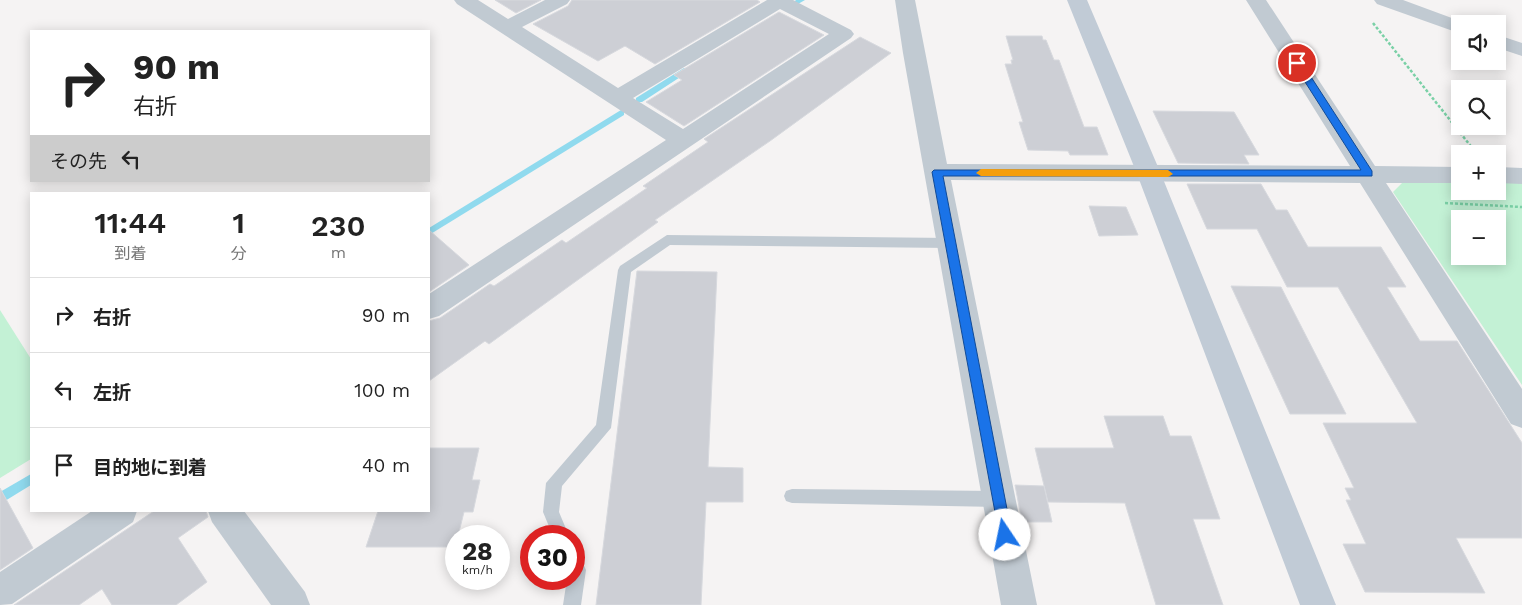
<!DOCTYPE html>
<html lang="ja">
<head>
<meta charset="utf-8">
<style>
  :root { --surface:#fff; --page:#f2f2f2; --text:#222; --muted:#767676; --line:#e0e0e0 }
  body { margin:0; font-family:"Work Sans","Noto Sans JP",sans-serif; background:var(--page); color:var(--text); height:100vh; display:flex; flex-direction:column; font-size:19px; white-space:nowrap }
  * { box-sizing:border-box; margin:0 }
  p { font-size:16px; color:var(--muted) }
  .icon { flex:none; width:28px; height:28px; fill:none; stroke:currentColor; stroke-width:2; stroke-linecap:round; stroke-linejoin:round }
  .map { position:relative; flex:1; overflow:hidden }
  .details { position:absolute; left:30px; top:192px; width:400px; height:320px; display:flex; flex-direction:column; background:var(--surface); border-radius:0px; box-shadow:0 2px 12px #0003 }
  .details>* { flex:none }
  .top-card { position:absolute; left:30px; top:30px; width:400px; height:152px; border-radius:0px; box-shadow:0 2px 12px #0003; background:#fff; color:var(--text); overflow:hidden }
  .fabs { position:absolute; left:1451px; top:15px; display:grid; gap:10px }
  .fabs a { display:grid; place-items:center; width:55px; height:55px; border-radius:0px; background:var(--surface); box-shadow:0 2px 12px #0003; font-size:25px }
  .speed { position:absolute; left:445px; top:525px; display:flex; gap:10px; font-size:25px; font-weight:700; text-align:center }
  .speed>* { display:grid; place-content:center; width:65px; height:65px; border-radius:50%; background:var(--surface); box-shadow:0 2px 12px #0003; line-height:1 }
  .speed small { font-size:12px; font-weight:400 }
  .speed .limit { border:8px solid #d22; background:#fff; color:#111 }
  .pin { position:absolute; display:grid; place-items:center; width:42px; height:42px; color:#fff; margin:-21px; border:2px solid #fff; border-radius:50%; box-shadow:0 1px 5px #0007 }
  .me { position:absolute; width:55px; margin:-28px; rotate:349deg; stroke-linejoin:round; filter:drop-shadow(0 0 4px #0008) }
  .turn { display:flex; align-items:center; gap:18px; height:105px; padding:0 20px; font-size:22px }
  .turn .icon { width:65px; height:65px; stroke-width:2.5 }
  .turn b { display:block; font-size:35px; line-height:42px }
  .then { display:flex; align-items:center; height:48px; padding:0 20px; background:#0003; gap:10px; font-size:19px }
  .eta { display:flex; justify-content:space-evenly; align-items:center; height:85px; text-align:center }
  .eta b { font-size:30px; font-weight:600; line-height:35px }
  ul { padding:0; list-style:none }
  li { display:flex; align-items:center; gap:15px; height:75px; padding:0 20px; border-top:1px solid var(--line) }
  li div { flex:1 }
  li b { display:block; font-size:19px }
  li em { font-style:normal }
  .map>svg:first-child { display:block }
</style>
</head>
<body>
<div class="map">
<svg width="1522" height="605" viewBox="0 0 1522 605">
  <rect width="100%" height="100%" fill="#f5f3f3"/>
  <g fill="#c3f1d5" fill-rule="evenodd">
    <path d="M1498,182H1522V385L1393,192L1402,183H1460V191H1498ZM1460,219H1498V256H1460Z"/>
    <polygon points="0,310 31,359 31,459 0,478"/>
  </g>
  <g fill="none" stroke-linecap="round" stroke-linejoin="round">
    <g fill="#90daee" fill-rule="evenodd">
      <polygon points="796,0 805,0 798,4 794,2"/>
      <polygon points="684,68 687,68 691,70 642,102 636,102 636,98"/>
      <polygon points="621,110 624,111 624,115 429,235 429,228"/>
      <polygon points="31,474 31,485 0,504 0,492"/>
    </g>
  </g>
  <g fill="#cdcfd5" stroke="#d7d9de">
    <polygon points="495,0 541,0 516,13"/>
    <polygon points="572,0 757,0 760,2 655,64 625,46 598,61 533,24 568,6"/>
    <polygon points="779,12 824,35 684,126 646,102 682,80 674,75"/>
    <polygon points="1006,36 1042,36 1043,40 1046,40 1054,60 1059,60 1084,127 1097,127 1108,155 1070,155 1068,151 1028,150 1019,122 1023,122 1005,64 1012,64 1011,60 1013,60"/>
    <polygon points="860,37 891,53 770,141 655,220 658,222 489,344 485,341 429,381 429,321 440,318 490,284 494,286 562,240 566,243 647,188 643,186 708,142 704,139"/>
    <polygon points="1153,111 1234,112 1259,155 1244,155 1249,164 1178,163"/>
    <polygon points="1187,184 1261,184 1276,210 1287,210 1308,247 1381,247 1406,287 1387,287 1420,341 1457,341 1522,443 1522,538 1456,538 1485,593 1365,592 1343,544 1366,544 1346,500 1351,500 1345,488 1354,488 1323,423 1417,423 1338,287 1287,287 1257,229 1207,229"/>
    <polygon points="1089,206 1126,207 1138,235 1099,236"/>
    <polygon points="429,230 469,265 429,292"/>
    <polygon points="637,271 717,272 708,467 743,468 743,502 706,502 701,605 596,605"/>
    <polygon points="1231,286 1281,287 1346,414 1290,414"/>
    <polygon points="1104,416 1163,416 1170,436 1191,436 1220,519 1193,519 1223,605 1156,605 1125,503 1048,502 1035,448 1114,448"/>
    <polygon points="429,448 479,448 472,480 480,480 473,512 464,512 458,536 456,536 456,547 366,547 378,511 429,511"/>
    <polygon points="1015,485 1044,486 1052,522 1022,522"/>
    <polygon points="0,488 33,548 0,570"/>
    <polygon points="154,511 206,511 208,517 178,538 207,582 176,605 112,605 102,589 79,605 14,605"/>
  </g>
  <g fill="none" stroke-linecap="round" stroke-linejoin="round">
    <g stroke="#7ad0a6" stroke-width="2.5" stroke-dasharray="3 2" stroke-linecap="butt">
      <polyline points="1373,23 1477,154"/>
      <polyline points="1445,203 1522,207"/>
    </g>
    <g fill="#c1cad2" fill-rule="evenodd">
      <polygon points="667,235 951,238 957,243 951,248 670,245 631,272 611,428 562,486 559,512 569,536 553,536 543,512 546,483 596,425 618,270 620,266"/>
      <polygon points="792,489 998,491 1004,494 1006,499 1004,504 998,507 792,503 786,501 784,496 786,491"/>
      <polygon points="574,555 580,557 586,570 581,605 563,605 567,579 574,579"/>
    </g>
    <g fill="#c1cad2" fill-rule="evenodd">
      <path d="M454,0H478L508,19L545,0H570L567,4L522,27L618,88L767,0H793L851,30L854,34L851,38L439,316L429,319V294L666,140L457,4ZM780,9L829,34L683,129L633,98Z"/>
      <polygon points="895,0 915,0 947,164 1350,166 1246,0 1266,0 1375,166 1460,167 1460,183 1386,183 1522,389 1522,428 1511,424 1360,183 951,180 1037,605 1001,605 903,53"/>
      <polygon points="1374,0 1403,0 1468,24 1460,24 1460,33 1453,31 1377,4"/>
      <polygon points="1498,35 1522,43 1522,56 1498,48"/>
      <polygon points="1498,167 1522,168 1522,184 1498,183"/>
      <polygon points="92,511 137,511 133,522 12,604 0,605 0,572"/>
      <polygon points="208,511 244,511 305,592 310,605 271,605 212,522"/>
    </g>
    <polygon fill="#c1cbd6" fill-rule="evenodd" points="1067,0 1087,0 1161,174 1336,605 1300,605 1137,174"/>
  </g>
  <polygon fill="#1a73e8" stroke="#114b97" points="1294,61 1302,63 1372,171 1372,176 943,176 1012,535 1010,539 1005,541 1000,539 932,172 934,170 1361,170 1293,63"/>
  <polygon fill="#f59e0b" points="981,169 1168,170 1173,174 1168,177 981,176 976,173"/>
</svg>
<div class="fabs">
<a><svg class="icon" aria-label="sound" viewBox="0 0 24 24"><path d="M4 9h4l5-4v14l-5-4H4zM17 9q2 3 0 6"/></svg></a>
<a><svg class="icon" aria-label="search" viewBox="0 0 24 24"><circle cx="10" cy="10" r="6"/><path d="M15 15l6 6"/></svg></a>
<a>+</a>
<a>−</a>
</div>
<div class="speed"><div>28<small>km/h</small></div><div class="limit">30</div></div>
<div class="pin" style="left:1297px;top:63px;background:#d93025"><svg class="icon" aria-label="arrive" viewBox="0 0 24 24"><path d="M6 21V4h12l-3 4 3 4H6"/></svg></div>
<svg class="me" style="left:1005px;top:535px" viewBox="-20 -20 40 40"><circle r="19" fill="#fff"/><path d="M0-13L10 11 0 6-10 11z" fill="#1a73e8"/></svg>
<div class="top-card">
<div class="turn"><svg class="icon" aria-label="right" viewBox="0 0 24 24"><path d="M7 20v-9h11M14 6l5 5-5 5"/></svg><div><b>90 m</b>右折</div></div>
<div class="then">その先<svg class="icon" aria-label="left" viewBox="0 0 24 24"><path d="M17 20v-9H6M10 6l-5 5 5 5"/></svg></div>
</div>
<section class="details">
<div class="eta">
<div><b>11:44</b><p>到着</p></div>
<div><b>1</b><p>分</p></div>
<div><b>230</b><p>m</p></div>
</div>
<ul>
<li><svg class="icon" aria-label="right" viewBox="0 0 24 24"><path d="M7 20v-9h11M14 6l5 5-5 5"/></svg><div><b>右折</b></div><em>90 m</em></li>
<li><svg class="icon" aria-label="left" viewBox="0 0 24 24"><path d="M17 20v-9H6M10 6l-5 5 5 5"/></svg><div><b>左折</b></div><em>100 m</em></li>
<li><svg class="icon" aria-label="arrive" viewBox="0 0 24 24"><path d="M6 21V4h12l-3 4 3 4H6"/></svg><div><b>目的地に到着</b></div><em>40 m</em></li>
</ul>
</section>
</div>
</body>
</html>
